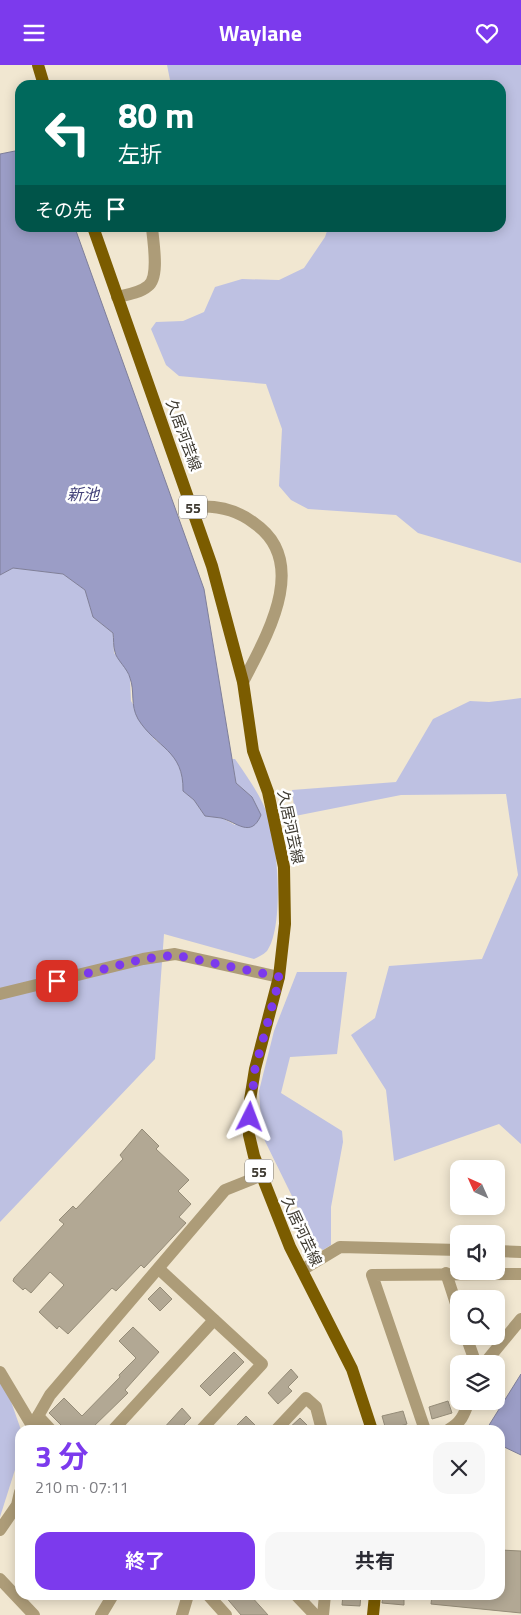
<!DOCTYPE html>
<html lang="ja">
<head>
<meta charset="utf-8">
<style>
  :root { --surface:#fff; --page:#f7f7f7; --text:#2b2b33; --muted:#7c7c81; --accent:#7c3aed }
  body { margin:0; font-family:"Titillium Web","Noto Sans JP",sans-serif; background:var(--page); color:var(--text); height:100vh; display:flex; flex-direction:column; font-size:19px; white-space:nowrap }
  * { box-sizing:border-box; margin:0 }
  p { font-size:16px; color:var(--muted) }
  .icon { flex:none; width:28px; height:28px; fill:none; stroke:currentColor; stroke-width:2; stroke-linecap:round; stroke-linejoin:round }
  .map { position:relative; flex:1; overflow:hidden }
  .sheet { position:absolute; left:15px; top:1360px; width:490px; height:175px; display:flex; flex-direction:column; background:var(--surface); border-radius:15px; box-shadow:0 2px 12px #0003 }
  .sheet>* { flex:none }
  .guide { position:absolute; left:15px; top:15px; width:491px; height:152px; border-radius:15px; box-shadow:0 2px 12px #0003; background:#00695c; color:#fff; overflow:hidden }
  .needle { width:32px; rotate:315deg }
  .tools { position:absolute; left:450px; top:1095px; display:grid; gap:10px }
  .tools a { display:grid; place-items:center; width:55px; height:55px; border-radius:10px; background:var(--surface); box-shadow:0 2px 12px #0003; font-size:25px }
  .pin { position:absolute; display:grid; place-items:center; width:42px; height:42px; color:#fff; margin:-21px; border-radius:10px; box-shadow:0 2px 8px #0006 }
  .me { position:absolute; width:55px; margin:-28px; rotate:3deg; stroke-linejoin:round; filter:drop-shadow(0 0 4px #0008) }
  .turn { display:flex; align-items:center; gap:18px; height:105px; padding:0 20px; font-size:22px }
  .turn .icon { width:65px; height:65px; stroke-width:2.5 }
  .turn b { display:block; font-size:35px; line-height:42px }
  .then { display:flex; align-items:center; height:48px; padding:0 20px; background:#0003; gap:10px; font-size:19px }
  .round { display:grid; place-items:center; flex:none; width:52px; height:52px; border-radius:15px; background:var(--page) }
  .headline { display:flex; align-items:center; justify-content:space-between; height:85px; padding:0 20px }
  h1 { font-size:30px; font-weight:700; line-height:38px; color:var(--accent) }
  .action { display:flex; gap:10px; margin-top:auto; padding:10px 20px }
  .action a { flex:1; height:58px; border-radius:15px; background:var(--accent); color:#fff; font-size:20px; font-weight:700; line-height:58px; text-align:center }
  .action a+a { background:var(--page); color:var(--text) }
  header { display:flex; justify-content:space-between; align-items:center; height:65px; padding:0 20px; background:var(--accent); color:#fff; font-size:22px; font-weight:700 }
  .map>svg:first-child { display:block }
</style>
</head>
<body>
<header><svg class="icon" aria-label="menu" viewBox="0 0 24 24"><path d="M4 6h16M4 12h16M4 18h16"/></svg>Waylane<svg class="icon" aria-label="heart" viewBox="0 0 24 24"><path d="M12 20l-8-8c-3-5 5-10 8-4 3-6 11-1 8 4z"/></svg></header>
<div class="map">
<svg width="521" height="1550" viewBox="0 0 521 1550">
  <rect width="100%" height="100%" fill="#f1e7d1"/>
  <g fill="#bec1e2">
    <polygon points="167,0 521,0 521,498 418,468 396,450 308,444 291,435 279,421 282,364 266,319 179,311 166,300 151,264 156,257 183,256 204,247 215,222 242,214 279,215 304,203 325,172 328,163 501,162 501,20 171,20"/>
    <path d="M13,503L63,509L85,525L93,552L113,568L114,588L125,601L130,612L131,636L154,674L173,688L184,712L183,726L194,735L205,751L222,753L235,760L252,732L236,718L232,694H235C248,713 262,732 269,754C278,782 284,862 267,886C263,890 258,892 254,894L164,869L155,994L0,1157V510Z"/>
    <polygon points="521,633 521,1079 499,1059 394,1096 386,1025 351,970 375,953 389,901 482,894 518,810 506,729 401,730 295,751 292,725 396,717 433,654 470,636 489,637"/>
    <polygon points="297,907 347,907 337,989 290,992 281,1028 342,1066 343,1077 331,1142 331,1180 323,1185 316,1180 262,1070 259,1026 274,966"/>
    <polygon points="0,1315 6,1322 21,1365 20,1389 0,1452"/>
  </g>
  <g fill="#9b9dc6" stroke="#7f7f99">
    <path d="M20,85V162L75,163L204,524L236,718L252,732L261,750C251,774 237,757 221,753C216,752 210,752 205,751L194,735L183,726C184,685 156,683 138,654C130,640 135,626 130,613C128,604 116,594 115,587C113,581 114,574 113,568L93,552L85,525L63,509L13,503L0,510V89Z"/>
    <polygon points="521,1309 521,1390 500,1380 500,1365 486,1365"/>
  </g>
  <g fill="#b2a894" stroke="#958c78">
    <polygon points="142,1064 159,1081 156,1084 189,1115 178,1126 191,1139 179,1152 186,1158 144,1203 141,1200 116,1226 112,1223 68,1269 59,1261 57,1264 39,1247 64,1220 50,1207 31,1228 25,1223 23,1225 13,1216 14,1213 64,1159 59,1155 73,1141 76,1144 123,1094 120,1090"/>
    <polygon points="160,1222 172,1234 160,1246 148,1234"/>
    <polygon points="133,1262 159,1287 125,1325 128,1328 90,1365 66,1365 49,1348 64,1333 82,1351 120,1312 119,1310 136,1293 119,1276"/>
    <polygon points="234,1287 244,1297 210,1331 200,1321"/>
    <polygon points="291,1304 298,1312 288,1322 292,1326 278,1339 268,1328"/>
    <polygon points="448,1336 452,1348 432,1354 429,1342"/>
    <polygon points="182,1343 191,1353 179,1365 162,1365"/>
    <polygon points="403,1346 407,1359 386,1365 382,1351"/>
    <polygon points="246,1351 260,1365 232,1365"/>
    <polygon points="300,1353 312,1365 287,1365"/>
    <polygon points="500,1485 521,1486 521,1548 431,1539 432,1530 500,1530"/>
    <polygon points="224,1530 250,1530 268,1550 241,1550"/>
    <polygon points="343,1530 361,1530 360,1541 342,1540"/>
    <polygon points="383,1530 404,1530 404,1540 382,1538"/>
  </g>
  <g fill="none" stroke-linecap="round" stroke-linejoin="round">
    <g stroke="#ad9c78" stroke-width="12">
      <path d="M117,232C126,230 140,228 148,221C160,212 153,177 152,162"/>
      <path d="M193,442C215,440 236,444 254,458C311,497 266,572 243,617"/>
      <polyline points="0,929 143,894 175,889 279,912"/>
      <polyline points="496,1186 521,1187"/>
      <polyline points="159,1204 262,1299 201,1365"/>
      <polyline points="302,1205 340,1182 459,1185"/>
      <polyline points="446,1208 459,1248"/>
      <polyline points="466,1271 476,1299"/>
      <polyline points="484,1299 521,1254"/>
      <polyline points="0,1307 34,1364"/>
      <polyline points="38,1351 51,1365"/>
      <polyline points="34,1365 38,1351 50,1330 225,1125 260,1111"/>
      <polyline points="113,1365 214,1255"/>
      <polyline points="276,1365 306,1333 316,1342 322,1365"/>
      <polyline points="425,1365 372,1210 521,1209"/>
      <path d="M448,1365C461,1358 464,1350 469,1336"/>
      <polyline points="0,1465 17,1440 20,1427"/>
      <polyline points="0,1514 34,1550"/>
      <polyline points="208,1530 226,1550"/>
      <polyline points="296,1530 315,1550"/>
      <polyline points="101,1550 113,1530"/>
      <polyline points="182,1550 188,1530"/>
      <polyline points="323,1550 325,1530"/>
    </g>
    <g stroke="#7b5c00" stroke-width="12">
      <polyline points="38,0 44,20"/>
      <polyline points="93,162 212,501 243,617 253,686 268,727 284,802 285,859 279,912 255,1004 250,1035 249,1070 254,1091 290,1182 352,1304 372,1365"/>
      <polyline points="373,1550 375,1530"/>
    </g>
  </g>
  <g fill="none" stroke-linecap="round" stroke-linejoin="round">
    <polyline stroke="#7c3aed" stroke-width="9" stroke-dasharray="0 16.2" points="57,916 143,894 175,890 280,912 255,1004 250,1052"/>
  </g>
  <g text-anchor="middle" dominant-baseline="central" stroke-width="5" stroke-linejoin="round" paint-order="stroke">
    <g fill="#fff" stroke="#78756f" stroke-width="1">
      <rect x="179" y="430.5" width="28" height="23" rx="4"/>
      <rect x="245" y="1094.5" width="28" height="23" rx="4"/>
    </g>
    <g font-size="14" font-weight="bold" fill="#3e3a31">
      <text x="193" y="442">55</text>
      <text x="259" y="1106">55</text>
    </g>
    <g font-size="15" fill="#3e3a31" stroke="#fff">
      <text transform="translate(184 370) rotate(70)">久居河芸線</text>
      <text transform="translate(291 762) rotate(78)">久居河芸線</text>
      <text transform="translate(302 1166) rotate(65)">久居河芸線</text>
    </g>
    <g font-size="16" font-style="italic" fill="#44437a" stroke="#fff">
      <text x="83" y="429">新池</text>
    </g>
  </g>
</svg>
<div class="tools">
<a><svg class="needle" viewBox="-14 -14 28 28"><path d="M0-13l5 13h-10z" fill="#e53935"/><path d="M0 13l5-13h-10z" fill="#7c7c81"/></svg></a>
<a><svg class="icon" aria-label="sound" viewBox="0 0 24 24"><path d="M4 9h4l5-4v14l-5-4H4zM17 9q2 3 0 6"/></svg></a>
<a><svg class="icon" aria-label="search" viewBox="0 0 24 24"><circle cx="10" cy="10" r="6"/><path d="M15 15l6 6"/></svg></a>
<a><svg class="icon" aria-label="layers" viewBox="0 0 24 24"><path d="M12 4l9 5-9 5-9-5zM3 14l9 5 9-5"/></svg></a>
</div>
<div class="pin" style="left:57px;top:916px;background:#d93025"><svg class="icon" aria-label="arrive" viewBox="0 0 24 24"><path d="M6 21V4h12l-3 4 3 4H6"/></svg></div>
<svg class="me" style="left:250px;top:1052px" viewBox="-20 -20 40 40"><path d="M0-17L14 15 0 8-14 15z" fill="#7c3aed" stroke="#fff" stroke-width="4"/></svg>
<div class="guide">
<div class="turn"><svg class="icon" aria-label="left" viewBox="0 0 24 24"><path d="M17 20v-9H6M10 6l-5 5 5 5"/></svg><div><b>80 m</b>左折</div></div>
<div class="then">その先<svg class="icon" aria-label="arrive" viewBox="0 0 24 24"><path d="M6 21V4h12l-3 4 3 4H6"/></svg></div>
</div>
<section class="sheet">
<div class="headline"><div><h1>3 分</h1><p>210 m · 07:11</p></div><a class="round"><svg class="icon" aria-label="close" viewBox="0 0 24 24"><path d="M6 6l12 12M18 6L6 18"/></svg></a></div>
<div class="action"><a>終了</a><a>共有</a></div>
</section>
</div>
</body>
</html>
